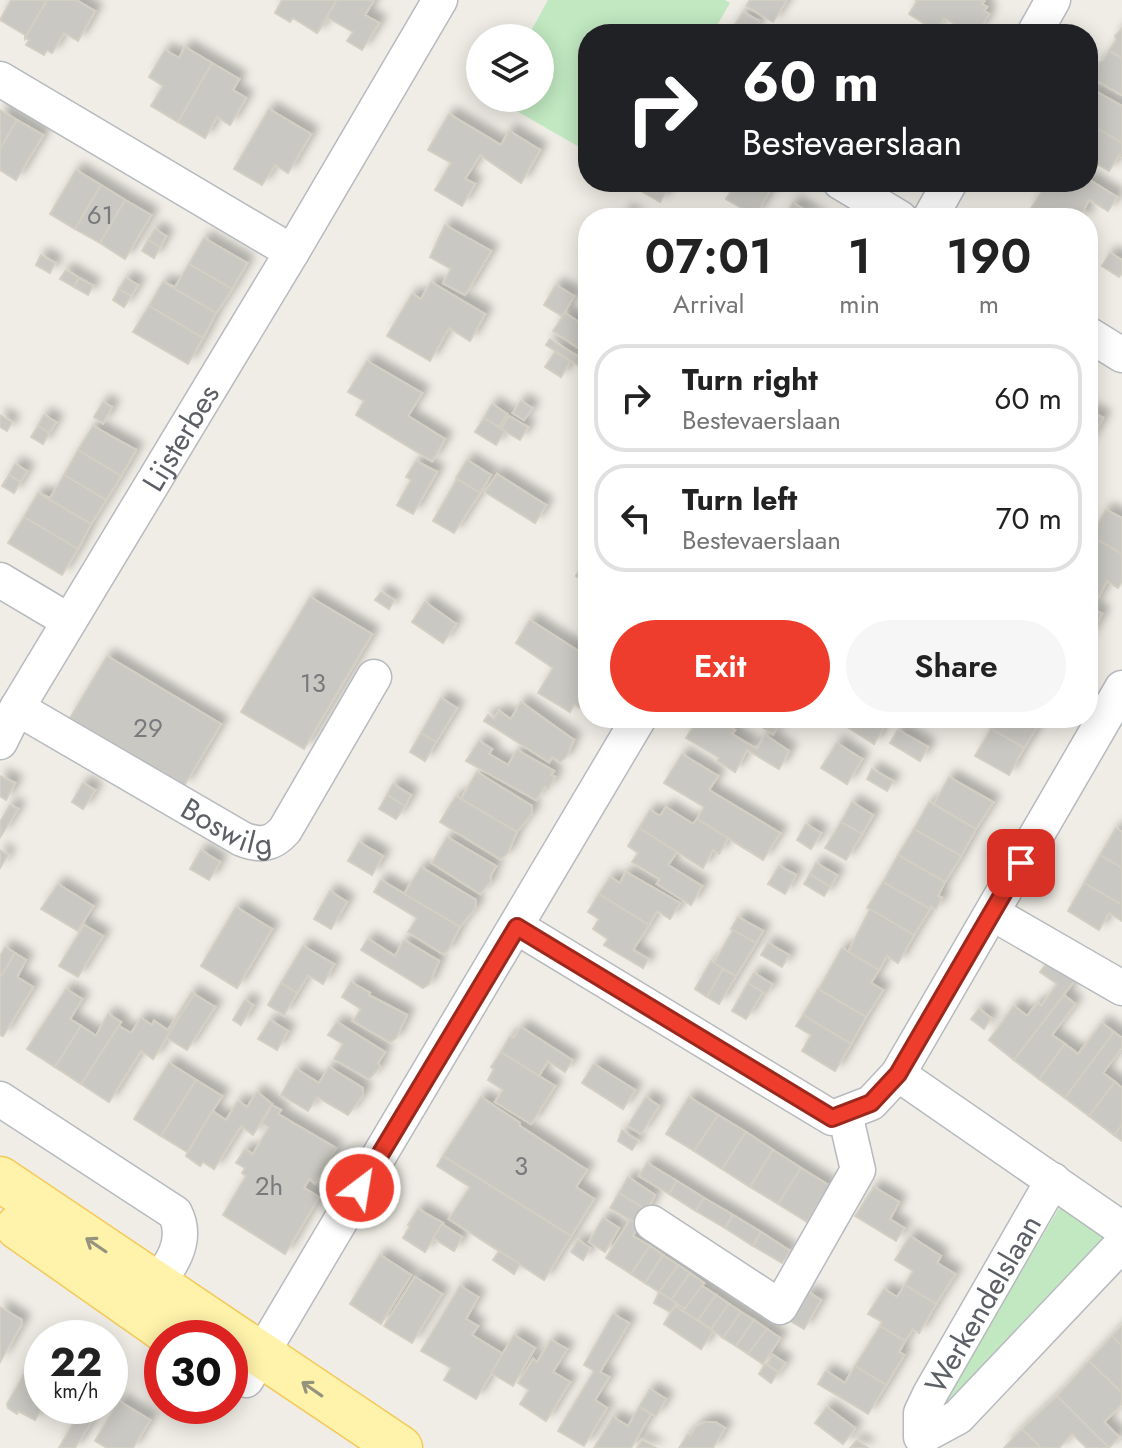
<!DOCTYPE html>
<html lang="en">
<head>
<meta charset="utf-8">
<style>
  :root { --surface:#fff; --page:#f6f6f6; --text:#222; --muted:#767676; --line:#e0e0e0; --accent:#ee3d2c }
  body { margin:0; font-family:Jost,sans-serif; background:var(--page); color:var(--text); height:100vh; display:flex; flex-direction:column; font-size:30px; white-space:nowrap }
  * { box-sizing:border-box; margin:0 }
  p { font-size:26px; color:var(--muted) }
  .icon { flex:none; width:44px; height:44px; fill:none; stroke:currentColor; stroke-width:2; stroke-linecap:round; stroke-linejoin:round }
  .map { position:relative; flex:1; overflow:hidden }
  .drawer { position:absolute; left:578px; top:208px; width:520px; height:520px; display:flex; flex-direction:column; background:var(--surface); border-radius:32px; box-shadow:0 4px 20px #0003 }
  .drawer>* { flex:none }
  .top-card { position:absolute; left:578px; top:24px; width:520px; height:168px; border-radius:32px; box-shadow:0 4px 20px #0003; background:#202124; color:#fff; overflow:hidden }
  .buttons { position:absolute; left:466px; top:24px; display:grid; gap:16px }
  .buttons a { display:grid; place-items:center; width:88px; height:88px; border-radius:50%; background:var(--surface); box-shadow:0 4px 20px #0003; font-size:40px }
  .speed { position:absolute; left:24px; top:1320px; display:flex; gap:16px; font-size:40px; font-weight:700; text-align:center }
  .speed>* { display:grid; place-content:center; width:104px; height:104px; border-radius:50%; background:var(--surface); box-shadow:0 4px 20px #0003; line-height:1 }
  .speed small { font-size:20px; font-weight:400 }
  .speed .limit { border:12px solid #d22; background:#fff; color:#111 }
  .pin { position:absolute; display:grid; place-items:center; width:68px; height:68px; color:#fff; margin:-34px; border-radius:16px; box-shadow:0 4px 12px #0006 }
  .me { position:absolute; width:88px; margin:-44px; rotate:31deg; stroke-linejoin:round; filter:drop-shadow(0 0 6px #0008) }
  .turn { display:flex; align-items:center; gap:28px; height:168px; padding:0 32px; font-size:36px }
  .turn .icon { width:104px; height:104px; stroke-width:2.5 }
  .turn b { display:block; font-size:56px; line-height:68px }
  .eta { display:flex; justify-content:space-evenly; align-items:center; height:136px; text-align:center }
  .eta b { font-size:48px; font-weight:600; line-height:56px }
  .primary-button { display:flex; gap:16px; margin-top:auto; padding:16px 32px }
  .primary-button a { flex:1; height:92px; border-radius:48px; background:var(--accent); color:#fff; font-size:32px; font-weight:600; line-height:92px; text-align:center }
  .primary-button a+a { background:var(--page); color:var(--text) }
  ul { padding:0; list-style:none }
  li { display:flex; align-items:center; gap:24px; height:108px; margin:0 16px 12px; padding:0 16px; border:4px solid var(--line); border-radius:32px }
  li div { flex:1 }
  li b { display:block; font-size:30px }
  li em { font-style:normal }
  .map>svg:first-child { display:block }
</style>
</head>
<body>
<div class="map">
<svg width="1122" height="1448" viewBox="0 0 1122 1448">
  <defs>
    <filter id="shadow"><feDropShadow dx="7" dy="-7" stdDeviation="4" flood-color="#0004"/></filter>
  </defs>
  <rect width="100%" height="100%" fill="#efede5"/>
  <g fill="#c1e8c1">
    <polygon points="548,0 725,0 730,3 712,34 588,34 588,152 494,98 540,98 540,38 527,38"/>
    <polygon points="1061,1205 1110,1240 938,1411"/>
  </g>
  <g fill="#cac8c2" stroke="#d4cfc3" stroke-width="2" filter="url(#shadow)">
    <polygon points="11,0 47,0 25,38 25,35 0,20"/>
    <polygon points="76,0 95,11 78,41 64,33 52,53 47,50 44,55 26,45 29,40 25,38 47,0"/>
    <polygon points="282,0 337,0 317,33 293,18 290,22 275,13"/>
    <polygon points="337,0 374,0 365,15 379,23 362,50 347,41 353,32 328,18 317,33"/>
    <polygon points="750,0 787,0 773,22 746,6"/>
    <polygon points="915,0 985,0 982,4 987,7 984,11 989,14 978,32 973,29 971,34 944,18 936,31 909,14 917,1"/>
    <polygon points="743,12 759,21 752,34 729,34"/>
    <polygon points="1122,28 1122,58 1109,51 1116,40 1115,36"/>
    <polygon points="185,47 212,63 178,122 151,106 163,86 149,77 165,50 179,58"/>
    <polygon points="1109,51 1122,58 1122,95 1093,78 1099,62 1103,61"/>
    <polygon points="212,63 239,79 233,90 246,98 230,125 217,117 205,138 178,122"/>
    <polygon points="1088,87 1122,106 1122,143 1088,123"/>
    <polygon points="269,109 311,134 288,173 275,165 262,185 234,169"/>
    <polygon points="0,110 17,120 0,149"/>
    <polygon points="449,114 501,145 509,131 540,150 521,183 480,155 465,179 475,184 462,206 435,190 451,163 428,150"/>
    <polygon points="17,120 43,135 16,180 0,170 0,149"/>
    <polygon points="1088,123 1122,143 1122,156 1119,155 1109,171 1088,159"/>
    <polygon points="76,170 101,185 75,229 50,214"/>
    <polygon points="1088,179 1117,197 1108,211 1089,200 1083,211 1088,218 1043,218 1030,210 1048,182 1065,182 1071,186 1073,182 1088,182"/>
    <polygon points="646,182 670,182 671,183 660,202 641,191"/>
    <polygon points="709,182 729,182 724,191"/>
    <polygon points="737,182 759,182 771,189 755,216 726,199"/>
    <polygon points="101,185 125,200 100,243 75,229"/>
    <polygon points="125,200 151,215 125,259 100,243"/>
    <polygon points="793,203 815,216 819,218 787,218 785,216"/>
    <polygon points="625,211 637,218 621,218"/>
    <polygon points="445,225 491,251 465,295 443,283 451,269 430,257"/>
    <polygon points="155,229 166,236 160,247 148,240"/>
    <polygon points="204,238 247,263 232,289 189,264"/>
    <polygon points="148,240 160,247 154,258 142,251"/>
    <polygon points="1110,253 1122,260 1122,273 1119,277 1102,266"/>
    <polygon points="41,255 55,263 50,273 36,265"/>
    <polygon points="189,264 232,289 216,313 163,282 175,287"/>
    <polygon points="66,270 79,278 74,287 60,279"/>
    <polygon points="79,278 93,286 88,295 74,287"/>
    <polygon points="126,278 138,285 131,296 119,289"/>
    <polygon points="163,282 216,313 203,338 149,306"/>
    <polygon points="431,282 485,314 470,341 449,328 430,361 387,336 412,294 421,299"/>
    <polygon points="556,285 574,296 562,316 544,305"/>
    <polygon points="119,289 131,296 124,307 113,300"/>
    <polygon points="149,306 203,338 188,364 133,332"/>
    <polygon points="565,313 588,328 586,353 553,331"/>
    <polygon points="550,339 585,361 582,368 546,345"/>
    <polygon points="555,352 570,361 561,377 545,367"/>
    <polygon points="367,361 422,393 408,416 445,439 432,461 356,415 364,401 348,392"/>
    <polygon points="521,401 532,408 524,420 513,413"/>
    <polygon points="103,402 112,407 103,423 94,417"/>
    <polygon points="492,404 507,414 499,427 484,418"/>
    <polygon points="1088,410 1103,418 1088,444"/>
    <polygon points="0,415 12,422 7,431 0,427"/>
    <polygon points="44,415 56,422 49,433 38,426"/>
    <polygon points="509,416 528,427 520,440 501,429"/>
    <polygon points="484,418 505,431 496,445 475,432"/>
    <polygon points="38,426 49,433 43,444 31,437"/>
    <polygon points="93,426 136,450 121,476 78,450"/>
    <polygon points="78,450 121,476 106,500 64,475"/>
    <polygon points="467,460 491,475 480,493 456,478"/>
    <polygon points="416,461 437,472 413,514 397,505 411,480 406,477"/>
    <polygon points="15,464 27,471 20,482 9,475"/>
    <polygon points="497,474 546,505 535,523 485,492"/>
    <polygon points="9,475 20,482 14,493 2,486"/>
    <polygon points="64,475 106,500 91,524 38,493 50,498"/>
    <polygon points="457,479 480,493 454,533 433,521"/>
    <polygon points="38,493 91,524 78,549 24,517"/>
    <polygon points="1106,510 1122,518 1122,554 1091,536"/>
    <polygon points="24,517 78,549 62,575 8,543"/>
    <polygon points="1088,534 1122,554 1122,581 1118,588 1107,581 1099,596 1088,590 1088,563 1092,556 1088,554"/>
    <polygon points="585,562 588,564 588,583 576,576"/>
    <polygon points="1088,590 1099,596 1091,608 1102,614 1088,639"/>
    <polygon points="381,592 394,600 389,609 375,600"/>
    <polygon points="310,597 372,634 304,749 241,712"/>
    <polygon points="425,602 456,624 443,643 412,622"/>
    <polygon points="530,620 583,654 580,658 588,662 588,713 574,704 570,712 538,693 553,668 516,643"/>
    <polygon points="107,656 221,724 184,786 98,737 99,735 70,718"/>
    <polygon points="441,698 457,708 436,742 421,733"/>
    <polygon points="521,702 574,740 566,757 560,762 552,757 549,762 484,721 488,715 494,719 499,711 511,719"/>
    <polygon points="699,718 714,718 735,730 732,734 757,749 765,735 789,751 779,769 747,750 735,772 717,761 719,758 686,738"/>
    <polygon points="748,718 773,718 780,722 773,734"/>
    <polygon points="848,718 881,718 887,721 874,744 844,725"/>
    <polygon points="983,718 1034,718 1040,722 1024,748 980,722"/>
    <polygon points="991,729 1024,748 1009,775 975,756"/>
    <polygon points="898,730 928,747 920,761 890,743"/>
    <polygon points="421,733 436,742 425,761 410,752"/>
    <polygon points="479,741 492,749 489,754 508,765 517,750 554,771 551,775 555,777 548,789 545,786 536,800 466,761"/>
    <polygon points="837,743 862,759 847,784 821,768"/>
    <polygon points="682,754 718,776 709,790 780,833 763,860 697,819 704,807 664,783"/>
    <polygon points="872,769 893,781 887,791 867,779"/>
    <polygon points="477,772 532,806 532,813 517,832 461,799"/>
    <polygon points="0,776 15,783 6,800 0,796"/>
    <polygon points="949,777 993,802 976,829 934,804"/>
    <polygon points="83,783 95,790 83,809 72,802"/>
    <polygon points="393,784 411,795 405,806 387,795"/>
    <polygon points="387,795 405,806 396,819 379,809"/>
    <polygon points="456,796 517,832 507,854 500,859 440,822"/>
    <polygon points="852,802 873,815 862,834 841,822"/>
    <polygon points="929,802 976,829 961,856 914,829"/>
    <polygon points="10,805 18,809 1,836 0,822"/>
    <polygon points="666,807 693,824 697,819 764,860 728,838 719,854 713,850 703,868 639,828 650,810 660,816"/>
    <polygon points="841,822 862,834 846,860 825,848"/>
    <polygon points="806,824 821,833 811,849 797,840"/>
    <polygon points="639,828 677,852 668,865 702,886 691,905 657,884 660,879 632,862 638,853 628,846"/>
    <polygon points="1116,828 1122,832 1122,868 1100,855"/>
    <polygon points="914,829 961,856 945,882 898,855"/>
    <polygon points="447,837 496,866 490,877 491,881 480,894 432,863"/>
    <polygon points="359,842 383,856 372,875 348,861"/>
    <polygon points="0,850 8,855 0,868"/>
    <polygon points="201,850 220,862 209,880 190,869"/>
    <polygon points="898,855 945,882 938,896 942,898 936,909 931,906 930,909 883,882"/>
    <polygon points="1100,855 1122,868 1122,905 1084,883"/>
    <polygon points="816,863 837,875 830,887 810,874"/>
    <polygon points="779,866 796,875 785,894 768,884"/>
    <polygon points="421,867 476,900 475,908 460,927 404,894"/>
    <polygon points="626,872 680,903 670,919 657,911 649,925 599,894 610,877 620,883"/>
    <polygon points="810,874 830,887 824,896 804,884"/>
    <polygon points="381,880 460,927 448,950 443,954 408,932 417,918 374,892"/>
    <polygon points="883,882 930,909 914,935 867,908"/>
    <polygon points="1084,883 1122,905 1122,921 1109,913 1099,930 1068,911"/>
    <polygon points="58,884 93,906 78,931 41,909"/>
    <polygon points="330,891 347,902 331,929 314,919"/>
    <polygon points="599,894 649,925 633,950 648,959 643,968 604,945 608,939 593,929 599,919 588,912"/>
    <polygon points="236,907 272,929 237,988 201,966"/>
    <polygon points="870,909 914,935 898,963 887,956 879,970 848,952"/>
    <polygon points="738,917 763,931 756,943 731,929"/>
    <polygon points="84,925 103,936 78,977 59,966"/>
    <polygon points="733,930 756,943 736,976 714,963"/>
    <polygon points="368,939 395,956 404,940 439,961 429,984 423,988 361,950"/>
    <polygon points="768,943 789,955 782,967 761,955"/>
    <polygon points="303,946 334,964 323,984 308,975 297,993 281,983"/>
    <polygon points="5,947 15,953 0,978 0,956"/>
    <polygon points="842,948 879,970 871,983 883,990 866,1017 819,989"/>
    <polygon points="15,953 26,960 17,977 33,987 3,1036 0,1035 0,978"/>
    <polygon points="1050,959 1078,976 1014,1060 989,1040 1014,1006 1027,1016 1038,1003 1041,1006 1057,984 1040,972"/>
    <polygon points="711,961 723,969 707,997 695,989"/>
    <polygon points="723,969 736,976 719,1004 707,997"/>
    <polygon points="754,973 772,984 766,994 748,983"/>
    <polygon points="351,982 370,993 369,995 407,1015 396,1038 390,1042 353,1021 361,1009 342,997"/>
    <polygon points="281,983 297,993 284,1015 268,1005"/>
    <polygon points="748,983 766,994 763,992 746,1019 732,1011"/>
    <polygon points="66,989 82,999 70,1019 81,1026 55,1067 27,1049"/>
    <polygon points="818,989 866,1017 851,1044 803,1015"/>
    <polygon points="192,992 194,994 153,1059 141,1051 109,1102 81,1084 121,1022 119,1026 131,1033 141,1018 152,1025 154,1021 168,1030"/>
    <polygon points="194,994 215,1007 187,1050 167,1038 153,1059"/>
    <polygon points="1064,995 1075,1004 1052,1035 1065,1044 1039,1079 1014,1060"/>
    <polygon points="245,1000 253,1005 241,1025 233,1020"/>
    <polygon points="979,1009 991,1018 984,1029 971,1019"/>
    <polygon points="108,1014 121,1022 81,1084 55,1067 81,1026 96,1036"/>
    <polygon points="803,1015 851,1044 835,1071 802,1051 811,1035 796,1026"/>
    <polygon points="270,1020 288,1031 277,1050 258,1039"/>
    <polygon points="337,1022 385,1052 378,1063 380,1067 369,1079 334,1059 343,1044 328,1035"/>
    <polygon points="1102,1023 1114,1032 1065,1098 1039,1079 1065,1044 1078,1054"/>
    <polygon points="521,1027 572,1060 565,1072 548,1061 539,1076 501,1052 510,1036 514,1038"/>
    <polygon points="1114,1032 1122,1038 1122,1047 1103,1073 1115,1082 1089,1116 1065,1098"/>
    <polygon points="501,1052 555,1086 531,1124 495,1102 503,1090 488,1080 494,1069 491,1067"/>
    <polygon points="169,1063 196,1080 161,1136 134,1119"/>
    <polygon points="594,1064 635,1090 623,1109 582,1083"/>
    <polygon points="329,1067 363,1088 363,1095 348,1115 317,1097 308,1111 281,1095 296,1069 319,1083"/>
    <polygon points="196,1080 222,1096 187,1152 161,1136"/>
    <polygon points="1115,1082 1122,1088 1122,1125 1114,1135 1089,1116"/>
    <polygon points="257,1092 272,1104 253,1135 241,1126 214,1169 203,1162 200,1166 186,1156 212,1111 226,1120 238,1101 247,1107"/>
    <polygon points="481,1097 520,1123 520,1126 587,1170 576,1187 594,1199 571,1236 443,1156"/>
    <polygon points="646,1097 659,1106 641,1134 628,1126"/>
    <polygon points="689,1097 718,1115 694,1151 666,1134"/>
    <polygon points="272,1105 281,1110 278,1114 336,1148 315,1183 309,1179 304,1188 319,1197 285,1254 223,1215 246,1176 242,1173 245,1168 236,1163 245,1149 253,1154 269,1127 262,1123"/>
    <polygon points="718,1115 746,1132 722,1169 694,1151"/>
    <polygon points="1122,1125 1122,1141 1114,1135"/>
    <polygon points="622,1130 638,1141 632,1150 618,1141"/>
    <polygon points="746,1132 773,1150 750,1187 722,1169"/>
    <polygon points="773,1150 801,1168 778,1204 750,1187"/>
    <polygon points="443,1156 571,1236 544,1280 449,1219 470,1187 437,1166"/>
    <polygon points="647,1163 677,1181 669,1194 639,1176"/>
    <polygon points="801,1168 830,1186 807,1222 778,1204"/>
    <polygon points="628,1177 655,1195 647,1210 619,1193"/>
    <polygon points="677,1181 704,1198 696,1211 669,1194"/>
    <polygon points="874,1187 899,1202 890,1219 904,1228 896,1241 855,1216"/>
    <polygon points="619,1193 647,1210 639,1225 610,1208"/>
    <polygon points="704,1198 733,1215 725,1228 696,1211"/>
    <polygon points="418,1209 443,1223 425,1252 403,1238 410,1226 408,1225"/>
    <polygon points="733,1215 761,1232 753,1246 725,1228"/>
    <polygon points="603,1218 619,1228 605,1252 589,1242"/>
    <polygon points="630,1220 639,1225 633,1236 650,1246 631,1274 606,1258"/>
    <polygon points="442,1224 462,1237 454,1251 433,1238"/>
    <polygon points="761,1232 790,1251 782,1263 753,1246"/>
    <polygon points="910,1236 941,1256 937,1263 955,1274 936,1304 905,1285 913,1271 895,1260"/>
    <polygon points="578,1240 590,1248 583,1260 571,1252"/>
    <polygon points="650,1246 663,1255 645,1283 631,1274"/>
    <polygon points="499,1251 520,1264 514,1274 493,1260"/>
    <polygon points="380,1255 411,1275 381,1324 350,1304"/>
    <polygon points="663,1255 678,1265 659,1292 645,1283"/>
    <polygon points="678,1265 690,1273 671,1300 659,1292"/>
    <polygon points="690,1273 704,1283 685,1309 671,1300"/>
    <polygon points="415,1277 442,1294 412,1343 384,1326"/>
    <polygon points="905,1285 936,1304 919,1333 913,1329 905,1341 880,1326 882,1322 868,1314 884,1289 897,1297"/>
    <polygon points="460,1286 478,1297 466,1319 478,1326 472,1335 503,1354 476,1399 444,1380 451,1368 421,1351"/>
    <polygon points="702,1286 716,1295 698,1320 683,1311"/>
    <polygon points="659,1292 676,1303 670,1312 654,1303"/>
    <polygon points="808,1292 821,1300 804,1329 790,1321"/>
    <polygon points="716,1295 729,1304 711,1329 698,1320"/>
    <polygon points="729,1304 741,1312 723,1338 711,1329"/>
    <polygon points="675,1306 713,1331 701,1349 664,1324"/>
    <polygon points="0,1307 22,1320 22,1324 0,1362"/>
    <polygon points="741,1312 754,1320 736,1346 723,1338"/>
    <polygon points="613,1314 629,1323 600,1372 609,1377 595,1400 607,1408 584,1446 558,1431 594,1371 584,1365"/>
    <polygon points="754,1320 767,1329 748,1354 736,1346"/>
    <polygon points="880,1326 905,1341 899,1352 904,1355 886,1385 855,1366"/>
    <polygon points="1122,1326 1122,1346 1112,1336"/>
    <polygon points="767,1329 780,1338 763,1364 748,1354"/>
    <polygon points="514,1335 535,1348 513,1386 491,1373"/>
    <polygon points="1112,1336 1122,1346 1122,1393 1089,1361"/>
    <polygon points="551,1340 567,1349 553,1372 570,1382 546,1421 520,1404 529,1390 518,1383 533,1359 537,1362"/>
    <polygon points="39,1349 42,1351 43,1406 35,1420 18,1411 17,1414 8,1408 7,1404"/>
    <polygon points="773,1355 785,1363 779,1372 767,1364"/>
    <polygon points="1089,1361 1122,1393 1122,1404 1104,1422 1119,1437 1109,1448 1057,1396"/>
    <polygon points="765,1364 778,1372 771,1383 759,1374"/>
    <polygon points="855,1366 886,1385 868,1414 818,1384 826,1371 845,1383"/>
    <polygon points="650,1389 666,1399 656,1416 639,1407"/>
    <polygon points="1057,1396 1109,1448 1087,1448 1072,1434 1059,1448 1041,1448 1022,1429"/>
    <polygon points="119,1401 150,1420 133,1448 107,1448 95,1441"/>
    <polygon points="63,1406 101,1406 75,1448 59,1448 73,1424 58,1414"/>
    <polygon points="639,1407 651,1414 631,1448 594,1448 613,1417 628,1426"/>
    <polygon points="827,1407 855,1428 843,1444 815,1423"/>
    <polygon points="705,1422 715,1422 725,1428 713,1448 679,1448 688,1434 690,1436 696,1427"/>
    <polygon points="1022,1429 1041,1448 1004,1448"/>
    <polygon points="642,1440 656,1448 637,1448"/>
    <polygon points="857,1440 868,1448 850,1448"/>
  </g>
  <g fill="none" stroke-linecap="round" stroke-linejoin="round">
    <g stroke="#b7babf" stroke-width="37">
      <g id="minor">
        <polyline points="1034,34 1053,0"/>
        <polyline points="0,79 292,252"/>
        <polyline points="840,182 900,218"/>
        <polyline points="930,218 950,182"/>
        <polyline points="1088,334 1122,355"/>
        <polyline points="0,580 69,621"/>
        <path id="s1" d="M17,708L242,839C260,846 272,845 285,830L374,677"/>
        <path id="s2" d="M0,742L17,708L292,252L440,0"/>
        <polyline points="992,913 1122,988"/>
        <polyline points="517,927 832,1118 871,1103 898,1074 1122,688"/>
        <polyline points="898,1074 1122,1229"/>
        <path d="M0,1099L175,1213C192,1246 162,1276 144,1302"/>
        <polyline points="1053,1180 930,1394 921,1413 921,1437 958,1417 1122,1244"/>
        <polyline points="652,1223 780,1307 858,1170 845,1114"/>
        <polyline points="246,1380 639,718"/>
      </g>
    </g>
    <g stroke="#f5ca58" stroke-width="47">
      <g id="major">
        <polyline points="0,1179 400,1448"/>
        <polyline points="18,1227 176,1338"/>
      </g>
    </g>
    <use href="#minor" stroke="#fff" stroke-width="34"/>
    <use href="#major" stroke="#fff2aa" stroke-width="44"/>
  </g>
  <defs><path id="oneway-shaft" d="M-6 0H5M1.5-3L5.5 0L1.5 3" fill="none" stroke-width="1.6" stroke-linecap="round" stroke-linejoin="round" transform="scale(2)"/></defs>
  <g stroke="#95937e">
    <use href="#oneway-shaft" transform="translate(96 1245) rotate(-146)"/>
    <use href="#oneway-shaft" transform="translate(312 1389) rotate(-145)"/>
  </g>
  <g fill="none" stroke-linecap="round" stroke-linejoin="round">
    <g stroke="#9b281d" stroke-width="20">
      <polyline id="route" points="360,1188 517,927 832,1118 871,1103 898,1074 1021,863"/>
    </g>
    <use href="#route" stroke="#ee3d2c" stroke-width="14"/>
  </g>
  <g text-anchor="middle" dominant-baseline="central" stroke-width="6" stroke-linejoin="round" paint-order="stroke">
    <g font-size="26" fill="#787a7d">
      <text x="100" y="215">61</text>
      <text x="313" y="683">13</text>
      <text x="148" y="728">29</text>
      <text x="521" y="1166">3</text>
      <text x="269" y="1186">2h</text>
    </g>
    <g font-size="30" fill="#5c6066" stroke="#fff">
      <text stroke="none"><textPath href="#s2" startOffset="354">Lijsterbes</textPath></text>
      <text stroke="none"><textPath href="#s1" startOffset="242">Boswilg</textPath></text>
      <text transform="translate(983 1304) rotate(-60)">Werkendelslaan</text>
    </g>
  </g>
</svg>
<div class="buttons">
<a><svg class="icon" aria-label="layers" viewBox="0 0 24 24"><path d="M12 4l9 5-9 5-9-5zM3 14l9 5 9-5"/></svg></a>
</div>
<div class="speed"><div>22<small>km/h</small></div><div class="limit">30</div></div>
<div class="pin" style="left:1021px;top:863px;background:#d93025"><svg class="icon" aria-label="arrive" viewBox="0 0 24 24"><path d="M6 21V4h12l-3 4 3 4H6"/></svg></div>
<svg class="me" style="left:360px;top:1188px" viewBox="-20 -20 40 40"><circle r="17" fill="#ee3d2c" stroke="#fff" stroke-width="3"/><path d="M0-11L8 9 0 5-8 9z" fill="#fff"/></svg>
<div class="top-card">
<div class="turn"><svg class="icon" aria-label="right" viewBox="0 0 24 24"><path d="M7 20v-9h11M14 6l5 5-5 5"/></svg><div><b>60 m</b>Bestevaerslaan</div></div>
</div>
<section class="drawer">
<div class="eta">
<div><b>07:01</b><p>Arrival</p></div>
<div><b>1</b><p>min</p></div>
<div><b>190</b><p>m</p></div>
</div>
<ul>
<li><svg class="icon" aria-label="right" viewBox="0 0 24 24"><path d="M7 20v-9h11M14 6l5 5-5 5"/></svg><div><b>Turn right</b><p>Bestevaerslaan</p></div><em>60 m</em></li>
<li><svg class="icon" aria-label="left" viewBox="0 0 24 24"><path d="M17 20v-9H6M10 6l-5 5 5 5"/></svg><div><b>Turn left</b><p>Bestevaerslaan</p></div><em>70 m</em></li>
</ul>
<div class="primary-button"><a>Exit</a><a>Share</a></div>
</section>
</div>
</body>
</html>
